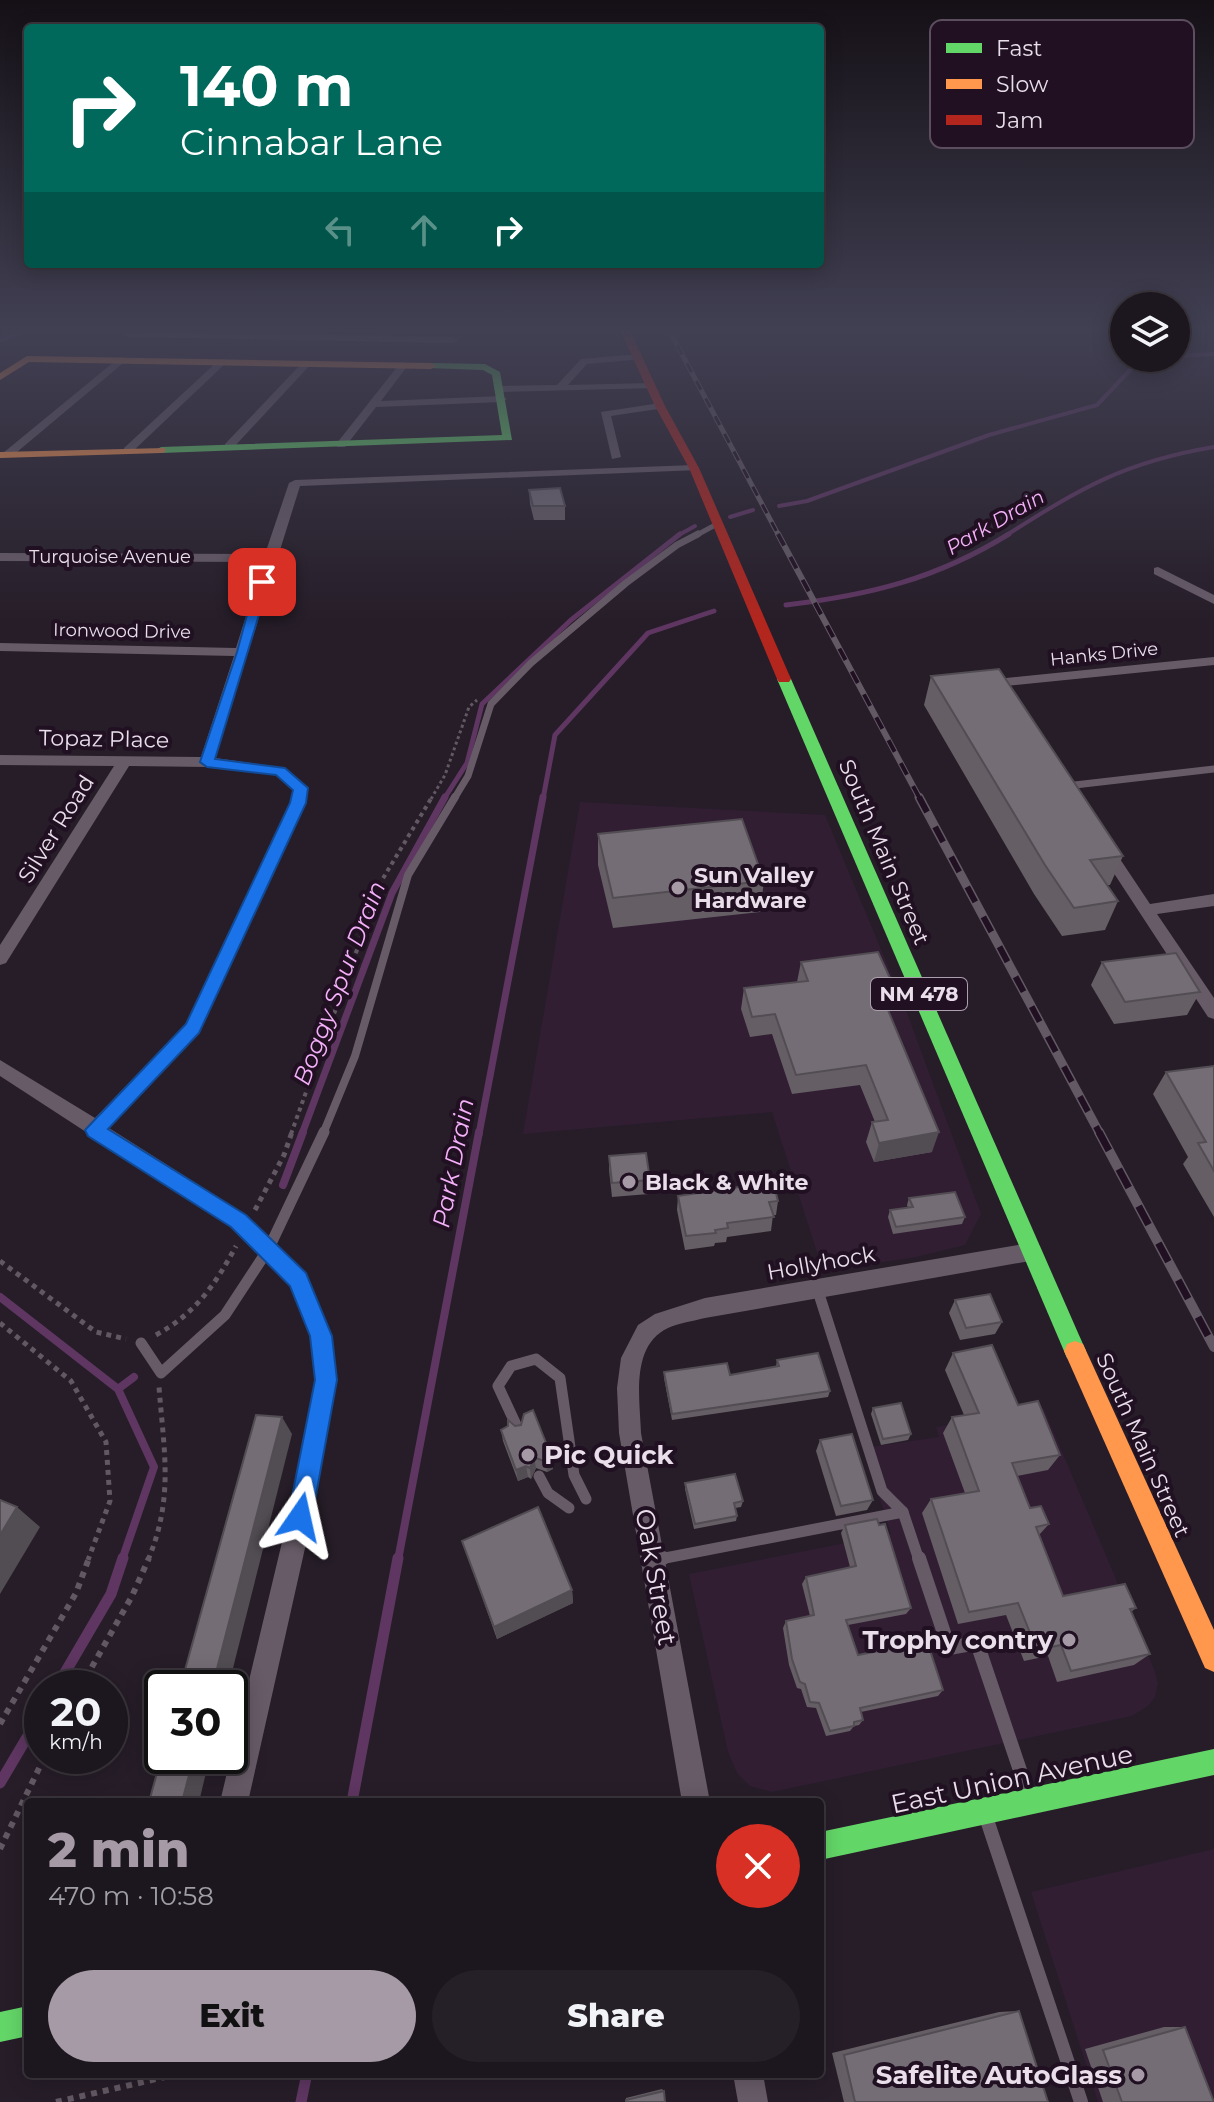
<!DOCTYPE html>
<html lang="en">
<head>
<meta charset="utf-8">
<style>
  :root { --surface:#1c161e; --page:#251f27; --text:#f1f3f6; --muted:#a09fa4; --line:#3a353c; --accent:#a59aa6 }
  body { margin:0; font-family:Montserrat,sans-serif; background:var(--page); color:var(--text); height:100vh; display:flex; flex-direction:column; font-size:30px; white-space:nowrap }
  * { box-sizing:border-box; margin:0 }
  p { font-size:26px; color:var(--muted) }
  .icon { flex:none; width:44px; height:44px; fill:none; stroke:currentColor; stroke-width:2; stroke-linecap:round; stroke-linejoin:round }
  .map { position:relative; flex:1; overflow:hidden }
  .sheet { position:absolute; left:24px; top:1798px; width:800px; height:280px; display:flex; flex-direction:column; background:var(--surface); border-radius:8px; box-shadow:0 4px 20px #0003,0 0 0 2px var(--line) }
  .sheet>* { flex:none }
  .top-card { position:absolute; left:24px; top:24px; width:800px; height:244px; border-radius:8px; box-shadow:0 4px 20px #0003,0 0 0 2px var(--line); background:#00695c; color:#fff; overflow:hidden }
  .buttons { position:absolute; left:1110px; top:292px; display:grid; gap:16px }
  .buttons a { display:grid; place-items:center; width:80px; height:80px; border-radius:50%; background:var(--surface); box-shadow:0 4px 20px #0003,0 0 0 2px var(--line); font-size:40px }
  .speed { position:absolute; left:24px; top:1670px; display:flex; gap:16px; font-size:40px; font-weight:700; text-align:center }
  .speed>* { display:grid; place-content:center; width:104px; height:104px; border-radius:50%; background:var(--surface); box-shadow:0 4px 20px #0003,0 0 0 2px var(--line); line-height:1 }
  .speed small { font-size:20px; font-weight:400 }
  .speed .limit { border:4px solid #111; border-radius:12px; background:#fff; color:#111 }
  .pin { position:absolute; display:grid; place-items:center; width:68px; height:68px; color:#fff; margin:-34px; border-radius:16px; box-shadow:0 4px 12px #0006 }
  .me { position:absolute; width:88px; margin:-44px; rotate:11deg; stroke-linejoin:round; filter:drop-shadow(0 0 6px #0008) }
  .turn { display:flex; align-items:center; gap:28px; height:168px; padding:0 24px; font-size:36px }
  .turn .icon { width:104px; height:104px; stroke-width:2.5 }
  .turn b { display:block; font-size:56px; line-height:68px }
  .lanes { display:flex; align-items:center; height:76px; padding:0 24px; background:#0003; justify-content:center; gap:40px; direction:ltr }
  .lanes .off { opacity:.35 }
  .round { display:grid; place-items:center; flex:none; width:84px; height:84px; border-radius:42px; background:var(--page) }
  .overview { display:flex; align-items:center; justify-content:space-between; height:136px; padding:0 24px }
  h1 { font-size:48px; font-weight:800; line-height:60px; color:var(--accent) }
  .primary-button { display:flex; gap:16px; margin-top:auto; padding:16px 24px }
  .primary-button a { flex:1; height:92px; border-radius:48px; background:var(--accent); color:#111; font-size:32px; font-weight:800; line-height:92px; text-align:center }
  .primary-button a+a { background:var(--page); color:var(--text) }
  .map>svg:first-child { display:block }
</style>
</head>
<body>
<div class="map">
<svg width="1214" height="2102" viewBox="0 0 1214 2102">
  <rect width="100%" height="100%" fill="#261d28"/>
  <g fill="#311e33">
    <polygon points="580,802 825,815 903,1002 981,1214 965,1245 916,1257 823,1271 772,1112 523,1134"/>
    <polygon points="1044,1409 1154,1669 1158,1683 1155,1697 1148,1706 1132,1716 772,1792 750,1786 737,1773 728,1752 689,1574 891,1534 864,1448 939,1437 936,1427"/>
    <polygon points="1214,1849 1214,2102 1098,2102 1031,1892"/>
  </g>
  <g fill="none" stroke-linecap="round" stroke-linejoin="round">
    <g stroke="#5e3661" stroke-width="4">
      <polyline points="0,341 32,328"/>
      <polyline points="1176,356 1214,354"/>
      <polyline points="779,506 807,501 989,435 1097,405 1133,367 1151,358"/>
      <polyline points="730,517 753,510"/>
      <polyline points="677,536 695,526"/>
      <path d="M1005,536C1081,488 1124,462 1214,447"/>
    </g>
    <g stroke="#5e3661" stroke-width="5">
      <path d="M786,605C870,595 936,579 1009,534"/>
      <polyline points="444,799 467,763 482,704 571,620 680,534"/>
      <polyline points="543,799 555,735 648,633 714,611"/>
    </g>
    <g stroke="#5e3661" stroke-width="7">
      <polyline points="302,1134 392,893 445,797"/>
      <polyline points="479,1134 543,797"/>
    </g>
    <g stroke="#5e3661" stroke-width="8">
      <polyline points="283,1185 303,1132"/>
      <polyline points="0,1297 118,1389 154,1467 122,1560"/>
      <polyline points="118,1389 134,1377"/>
      <polyline points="398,1560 479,1132"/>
    </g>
    <g stroke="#5e3661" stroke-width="11">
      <polyline points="56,1688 111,1594 123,1558"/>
      <polyline points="0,1783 42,1712"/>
      <polyline points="352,1802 398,1558"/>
      <polyline points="301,2102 306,2078"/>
    </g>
    <polyline stroke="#625863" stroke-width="2" stroke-dasharray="2 2" stroke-linecap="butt" points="0,338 23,328"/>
    <polyline stroke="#625863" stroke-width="3" stroke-dasharray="3 3" stroke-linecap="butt" points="431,799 445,775 469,707 477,700"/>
    <polyline stroke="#625863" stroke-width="4" stroke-dasharray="4 4" stroke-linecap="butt" points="291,1134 382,880 432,797"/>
    <g stroke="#625863" stroke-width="5" stroke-dasharray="5 5" stroke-linecap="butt">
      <polyline points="255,1210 284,1155 292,1132"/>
      <polyline points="0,1261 96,1332 126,1339"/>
      <polyline points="0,1323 71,1381 106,1442 110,1501 88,1560"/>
      <path d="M156,1335C196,1313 215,1285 236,1246"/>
      <path d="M148,1560C174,1498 164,1452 159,1387"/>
    </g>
    <g stroke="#625863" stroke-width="6" stroke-dasharray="6 6" stroke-linecap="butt">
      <polyline points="80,1688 132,1596 149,1558"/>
      <polyline points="0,1724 76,1593 89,1558"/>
      <polyline points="0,1849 45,1756"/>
      <polyline points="56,2102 178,2074"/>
    </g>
    <polyline stroke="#675b67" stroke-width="5" points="695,536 717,524"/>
    <g stroke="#675b67" stroke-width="7">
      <polyline points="1066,786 1214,769"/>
      <polyline points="454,799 468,776 491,704 531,663 626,583 677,545 698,534"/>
    </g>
    <polyline stroke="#675b67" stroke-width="8" points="323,1134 355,1056 408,875 455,797"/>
    <g stroke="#675b67" stroke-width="11">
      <polyline points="817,1288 882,1491 903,1512"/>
      <polyline points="141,1343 161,1373 225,1315 269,1248 324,1132"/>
      <polyline points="518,1429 498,1386 511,1366 536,1359 560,1378 574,1475 586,1499"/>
      <polyline points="539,1476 548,1493 569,1508"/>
      <polyline points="655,1560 903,1512 919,1560"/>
    </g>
    <g stroke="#675b67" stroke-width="14">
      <polyline points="919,1558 949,1648 977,1643 1028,1794"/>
      <polyline points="655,1560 663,1558"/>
      <polyline points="986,1817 1081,2102"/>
    </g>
    <g fill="#675b67" fill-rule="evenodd">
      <polygon points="137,328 151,328 145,332 453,337 458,340 453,343 128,337 123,334"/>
      <polygon points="639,354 642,355 642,359 587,364 568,385 650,383 654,384 654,388 500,392 495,389 500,386 557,385 581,359"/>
      <polygon points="120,357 128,359 11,457 3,457 3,453"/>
      <polygon points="220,359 228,361 132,452 124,452 124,448"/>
      <polygon points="303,362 311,364 233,448 225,448 225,444"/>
      <polygon points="401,362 409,364 381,401 502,396 507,399 502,402 376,407 345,447 337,447 337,443"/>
      <polygon points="660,403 664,404 664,408 611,416 621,457 612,459 601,412"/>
      <polygon points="694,465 699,468 698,470 300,486 215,758 285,768 308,788 305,803 199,1034 109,1128 246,1215 306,1273 332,1336 337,1380 312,1517 248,1802 220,1802 288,1517 315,1380 310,1336 291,1286 232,1227 0,1076 0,1060 95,1118 186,1025 291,803 293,789 276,775 207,767 129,766 6,963 0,965 0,945 114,766 0,765 0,755 201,757 234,656 0,651 0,643 236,648 263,562 0,561 0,553 265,554 289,483 295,480"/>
      <polygon points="1158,567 1214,595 1214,604 1154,574 1154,568"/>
      <polygon points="1214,657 1214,665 1006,686 1011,692 1004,696 999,695 990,683 997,679"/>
      <polygon points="1105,843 1110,844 1150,904 1214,894 1214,906 1157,914 1214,998 1214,1019 1208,1017 1100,852 1097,848 1100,844"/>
      <path d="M1030,1243L1037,1246L1040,1252L1037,1258L1030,1261L705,1318C693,1321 679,1323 668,1328C630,1346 640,1399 641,1433L710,1802H682L619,1433L617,1388L621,1358L638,1325L655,1314L705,1298Z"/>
      <polygon points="733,2074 763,2074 768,2102 738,2102"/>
    </g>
    <g fill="#63d668" fill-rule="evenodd">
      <polygon points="431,363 485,364 500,372 512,440 161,453 156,450 161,447 502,435 492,375 483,370 428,368 428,364"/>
      <polygon points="784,675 791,679 1086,1351 1083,1358 1075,1361 1067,1358 1064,1351 777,679"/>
      <polygon points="1214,1749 1214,1775 820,1860 820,1832"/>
      <polygon points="28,2006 28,2036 0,2042 0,2012"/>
    </g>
    <g fill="#ff974d" fill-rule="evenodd">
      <polygon points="27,356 431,363 436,366 431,369 29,362 0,380 0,373"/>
      <polygon points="165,448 165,452 161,453 0,458 0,452"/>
      <polygon points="1075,1341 1083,1344 1214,1630 1214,1672 1205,1668 1064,1351 1067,1344"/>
    </g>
    <polygon fill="#b3261e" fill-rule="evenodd" points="619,328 629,328 665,406 699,468 791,679 789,682 779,682 777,679 689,468 655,406"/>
    <g stroke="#625964" stroke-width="5">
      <polyline id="rail-far3" points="668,328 779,536"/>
    </g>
    <g stroke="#625964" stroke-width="6">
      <polyline id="rail-far2" points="778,534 920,799"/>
    </g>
    <g stroke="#625964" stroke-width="9">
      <polyline id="rail-far1" points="919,797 1100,1134"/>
    </g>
    <g stroke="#625964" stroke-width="10">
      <polyline id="rail" points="1099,1132 1214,1347"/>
    </g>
    <use href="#rail-far3" stroke="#201022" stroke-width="3" stroke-dasharray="10" stroke-linecap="butt"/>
    <use href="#rail-far2" stroke="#201022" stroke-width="4" stroke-dasharray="13" stroke-linecap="butt"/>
    <use href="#rail-far1" stroke="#201022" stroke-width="6" stroke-dasharray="17" stroke-linecap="butt"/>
    <use href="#rail" stroke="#201022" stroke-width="7" stroke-dasharray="21" stroke-linecap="butt"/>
  </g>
  <g fill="#655e65">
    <polygon points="529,490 565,506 565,520 534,520 530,504"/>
    <polygon points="931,676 1123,856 1110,885 1107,885 1118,901 1105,930 1062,936 1034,894 924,705"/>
    <polygon points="598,834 764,881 760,912 613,928 598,865"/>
    <polygon points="801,962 895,989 889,1009 888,1010 932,1152 874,1162 866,1142 872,1122 875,1122 860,1085 792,1094 772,1034 750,1037 741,1009 744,988 797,982"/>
    <polygon points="1102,962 1200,992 1187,1015 1114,1024 1091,985"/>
    <polygon points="1214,1066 1214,1217 1183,1164 1188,1157 1153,1094 1166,1072"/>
    <polygon points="609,1156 650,1180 649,1194 612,1197 609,1170"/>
    <polygon points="678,1196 778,1201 776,1215 773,1215 771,1231 727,1237 726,1242 715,1243 714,1246 685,1250 677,1210"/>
    <polygon points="909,1198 965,1217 962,1224 893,1234 888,1217 890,1210 908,1208 907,1205"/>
    <polygon points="955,1300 1002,1322 995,1334 960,1340 949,1313"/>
    <polygon points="953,1353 1018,1405 1060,1455 1048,1470 1017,1476 1030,1508 1049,1524 1039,1535 1063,1596 1136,1608 1131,1612 1150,1654 1134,1665 1057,1682 1048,1656 1024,1661 1006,1615 958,1624 922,1513 931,1499 965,1493 943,1433 952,1417 964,1415 945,1370"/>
    <polygon points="777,1360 830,1391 828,1397 672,1420 664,1378 664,1372 730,1375 776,1367"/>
    <polygon points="873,1408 911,1434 908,1440 881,1445 871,1414"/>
    <polygon points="508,1426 553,1469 547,1472 536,1468 531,1479 528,1477 518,1481 503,1441 501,1430"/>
    <polygon points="820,1440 873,1500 867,1510 836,1516 816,1451"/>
    <polygon points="685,1483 743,1501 741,1507 735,1508 737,1516 736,1521 694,1529 685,1489"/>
    <polygon points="845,1525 911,1608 906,1614 848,1625 858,1655 943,1690 938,1696 861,1712 863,1720 859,1725 854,1726 850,1731 826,1736 816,1708 807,1707 801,1689 797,1688 789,1665 783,1628 786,1621 810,1616 802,1584 806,1577 850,1567 841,1533"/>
    <polygon points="462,1541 572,1590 573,1603 497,1639"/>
    <polygon points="1019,2011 1048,2102 844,2102 832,2053 999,2012"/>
    <polygon points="1164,2027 1185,2027 1214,2102 1103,2102 1085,2049"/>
    <polygon points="662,2089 664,2091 626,2102 626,2098"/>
  </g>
  <g fill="#524c53">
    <polygon points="939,1132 932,1152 874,1162 879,1143"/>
    <polygon points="282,1417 292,1434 228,1688 212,1688"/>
    <polygon points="534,1457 536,1468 531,1479 530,1468"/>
    <polygon points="552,1458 553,1469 547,1472 546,1462"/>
    <polygon points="526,1466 528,1477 518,1481 516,1470"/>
    <polygon points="17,1507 40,1527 0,1594 0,1535"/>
    <polygon points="572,1590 573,1603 497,1639 494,1627"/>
    <polygon points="194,1756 210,1756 199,1802 182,1802"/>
  </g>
  <g fill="#756d76" stroke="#524c53" stroke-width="2">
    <polygon points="560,488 565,506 533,506 529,490"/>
    <polygon points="999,669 1123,856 1090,860 1118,901 1074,908 1045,865 931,676"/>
    <polygon points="742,819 764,881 613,898 598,834"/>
    <polygon points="878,952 895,989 880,991 939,1132 879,1143 872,1122 888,1120 866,1065 796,1075 775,1014 752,1017 744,988 808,981 801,962"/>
    <polygon points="1176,953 1200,992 1125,1002 1102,962"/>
    <polygon points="1214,1066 1214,1171 1198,1143 1206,1142 1166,1072"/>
    <polygon points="646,1153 650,1180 612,1183 609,1156"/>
    <polygon points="773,1182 778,1201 769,1202 774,1217 727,1223 728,1228 715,1230 716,1233 686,1236 678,1196"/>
    <polygon points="955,1192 965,1217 896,1227 890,1210 913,1207 909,1198"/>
    <polygon points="990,1294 1002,1322 966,1328 955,1300"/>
    <polygon points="992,1345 1018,1405 1038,1401 1060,1455 1012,1463 1030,1508 1041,1506 1049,1524 1036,1527 1063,1596 1125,1584 1136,1608 1130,1609 1150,1654 1071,1671 1061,1645 1037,1650 1018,1603 969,1612 931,1499 979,1491 952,1417 979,1413 953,1353"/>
    <polygon points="818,1353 830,1391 672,1414 664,1372 727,1363 730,1375 779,1366 777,1360"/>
    <polygon points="901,1403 911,1434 883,1439 873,1408"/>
    <polygon points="533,1410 552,1458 546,1462 534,1457 530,1468 526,1466 516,1470 501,1430 508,1426 508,1420 515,1426 521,1425 524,1414"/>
    <polygon points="256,1415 282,1417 212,1688 180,1688"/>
    <polygon points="852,1434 873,1500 841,1506 820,1440"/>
    <polygon points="735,1474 743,1501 734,1503 737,1516 695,1524 685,1483"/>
    <polygon points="0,1500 17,1507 0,1535"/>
    <polygon points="538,1507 572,1590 494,1627 462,1541"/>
    <polygon points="877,1519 879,1525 885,1524 911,1608 846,1620 858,1655 927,1641 943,1690 860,1708 863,1720 854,1722 854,1726 830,1731 819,1703 810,1702 805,1684 800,1682 792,1659 786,1621 814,1615 806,1577 856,1566 845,1525"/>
    <polygon points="162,1755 194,1756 182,1802 149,1802"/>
    <polygon points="1019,2011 1048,2102 855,2102 844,2055"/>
    <polygon points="1185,2027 1214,2102 1122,2102 1103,2050"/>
    <polygon points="664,2091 665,2102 626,2102 626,2100"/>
  </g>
  <linearGradient id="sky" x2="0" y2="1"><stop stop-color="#151016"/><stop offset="0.53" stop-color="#414053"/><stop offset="1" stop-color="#414053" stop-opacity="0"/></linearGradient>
  <rect width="1214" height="622" fill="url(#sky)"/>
  <polygon fill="#1a73e8" stroke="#114b97" stroke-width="2" points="262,578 269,582 215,759 285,768 308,788 306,803 199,1033 108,1129 246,1215 306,1273 332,1336 337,1380 312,1517 309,1526 300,1529 292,1526 288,1517 315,1380 310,1336 290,1286 231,1227 88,1136 85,1130 186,1024 290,803 293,790 276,775 207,767 200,762 237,652 256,582"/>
  <g fill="#a59aa6" stroke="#201022" stroke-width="3">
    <circle cx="678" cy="888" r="8"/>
    <circle cx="629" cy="1182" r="8"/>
    <circle cx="528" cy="1455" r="8"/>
    <circle cx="1069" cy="1640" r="8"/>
    <circle cx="1138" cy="2075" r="8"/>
  </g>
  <g text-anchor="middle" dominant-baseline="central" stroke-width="8" stroke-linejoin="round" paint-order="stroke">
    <g font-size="18" fill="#e9deea" stroke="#201022">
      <text x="110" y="557">Turquoise Avenue</text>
      <text transform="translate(122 631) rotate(1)">Ironwood Drive</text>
      <text transform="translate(1104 654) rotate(-6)">Hanks Drive</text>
    </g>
    <g font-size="20" font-style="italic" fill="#f4b0f9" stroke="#201022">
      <text transform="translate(995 522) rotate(-30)">Park Drain</text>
    </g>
    <rect fill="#201022" stroke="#ada0ae" stroke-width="2" x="871" y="978" width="96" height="32" rx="6"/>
    <g font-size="20" font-weight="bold" fill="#e9deea">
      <text x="919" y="994">NM 478</text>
    </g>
    <g font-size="22" fill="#e9deea" stroke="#201022">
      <text transform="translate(104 739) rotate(1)">Topaz Place</text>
      <text transform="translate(56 829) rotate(-58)">Silver Road</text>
      <text transform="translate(884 852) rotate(67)">South Main Street</text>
      <text transform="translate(821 1263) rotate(-10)">Hollyhock</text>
      <text transform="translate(1143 1445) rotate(66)">South Main Street</text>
    </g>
    <g font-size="22" font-weight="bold" fill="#e9deea" stroke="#201022" text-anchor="start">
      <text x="694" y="875">Sun Valley<tspan x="694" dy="25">Hardware</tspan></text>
      <text x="645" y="1182">Black &amp; White</text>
    </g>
    <g font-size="24" font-style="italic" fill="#f4b0f9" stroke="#201022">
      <text transform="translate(339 983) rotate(-69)">Boggy Spur Drain</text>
      <text transform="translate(453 1163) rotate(-79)">Park Drain</text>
    </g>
    <g font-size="26" font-weight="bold" fill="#e9deea" stroke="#201022" text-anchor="end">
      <text x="544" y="1455" text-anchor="start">Pic Quick</text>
      <text x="1053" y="1640">Trophy contry</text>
      <text x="1122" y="2075">Safelite AutoGlass</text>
    </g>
    <g font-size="26" fill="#e9deea" stroke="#201022">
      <text transform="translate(656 1577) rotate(80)">Oak Street</text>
      <text transform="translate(1012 1779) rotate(-12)">East Union Avenue</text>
    </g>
  </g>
  <rect x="930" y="20" width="264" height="128" rx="12" fill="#201022" stroke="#5c4e5e" stroke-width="2"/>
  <rect x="946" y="43" width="36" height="10" fill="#63d668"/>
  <rect x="946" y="79" width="36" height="10" fill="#ff974d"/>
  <rect x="946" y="115" width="36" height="10" fill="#b3261e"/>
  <g font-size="22" fill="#e9deea">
    <text x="996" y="56">Fast</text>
    <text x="996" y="92">Slow</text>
    <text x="996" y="128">Jam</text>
  </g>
</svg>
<div class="buttons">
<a><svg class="icon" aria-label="layers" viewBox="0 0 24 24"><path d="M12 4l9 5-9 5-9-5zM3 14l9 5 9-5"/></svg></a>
</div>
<div class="speed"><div>20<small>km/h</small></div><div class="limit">30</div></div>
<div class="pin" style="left:262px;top:582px;background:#d93025"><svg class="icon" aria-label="arrive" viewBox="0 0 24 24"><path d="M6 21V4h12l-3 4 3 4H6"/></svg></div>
<svg class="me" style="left:300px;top:1517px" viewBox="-20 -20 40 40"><path d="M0-17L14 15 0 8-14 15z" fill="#1a73e8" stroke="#fff" stroke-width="4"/></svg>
<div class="top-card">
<div class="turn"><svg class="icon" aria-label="right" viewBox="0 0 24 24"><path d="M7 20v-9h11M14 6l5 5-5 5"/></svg><div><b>140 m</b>Cinnabar Lane</div></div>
<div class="lanes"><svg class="icon off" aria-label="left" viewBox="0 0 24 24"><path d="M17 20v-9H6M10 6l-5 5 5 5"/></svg><svg class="icon off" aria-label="ahead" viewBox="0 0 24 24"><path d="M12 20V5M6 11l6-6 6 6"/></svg><svg class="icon" aria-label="right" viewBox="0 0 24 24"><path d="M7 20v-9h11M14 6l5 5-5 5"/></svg></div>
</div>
<section class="sheet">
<div class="overview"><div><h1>2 min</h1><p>470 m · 10:58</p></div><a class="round" style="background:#d93025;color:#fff"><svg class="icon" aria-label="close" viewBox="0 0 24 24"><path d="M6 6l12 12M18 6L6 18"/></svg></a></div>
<div class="primary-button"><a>Exit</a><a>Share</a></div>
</section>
</div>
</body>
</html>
